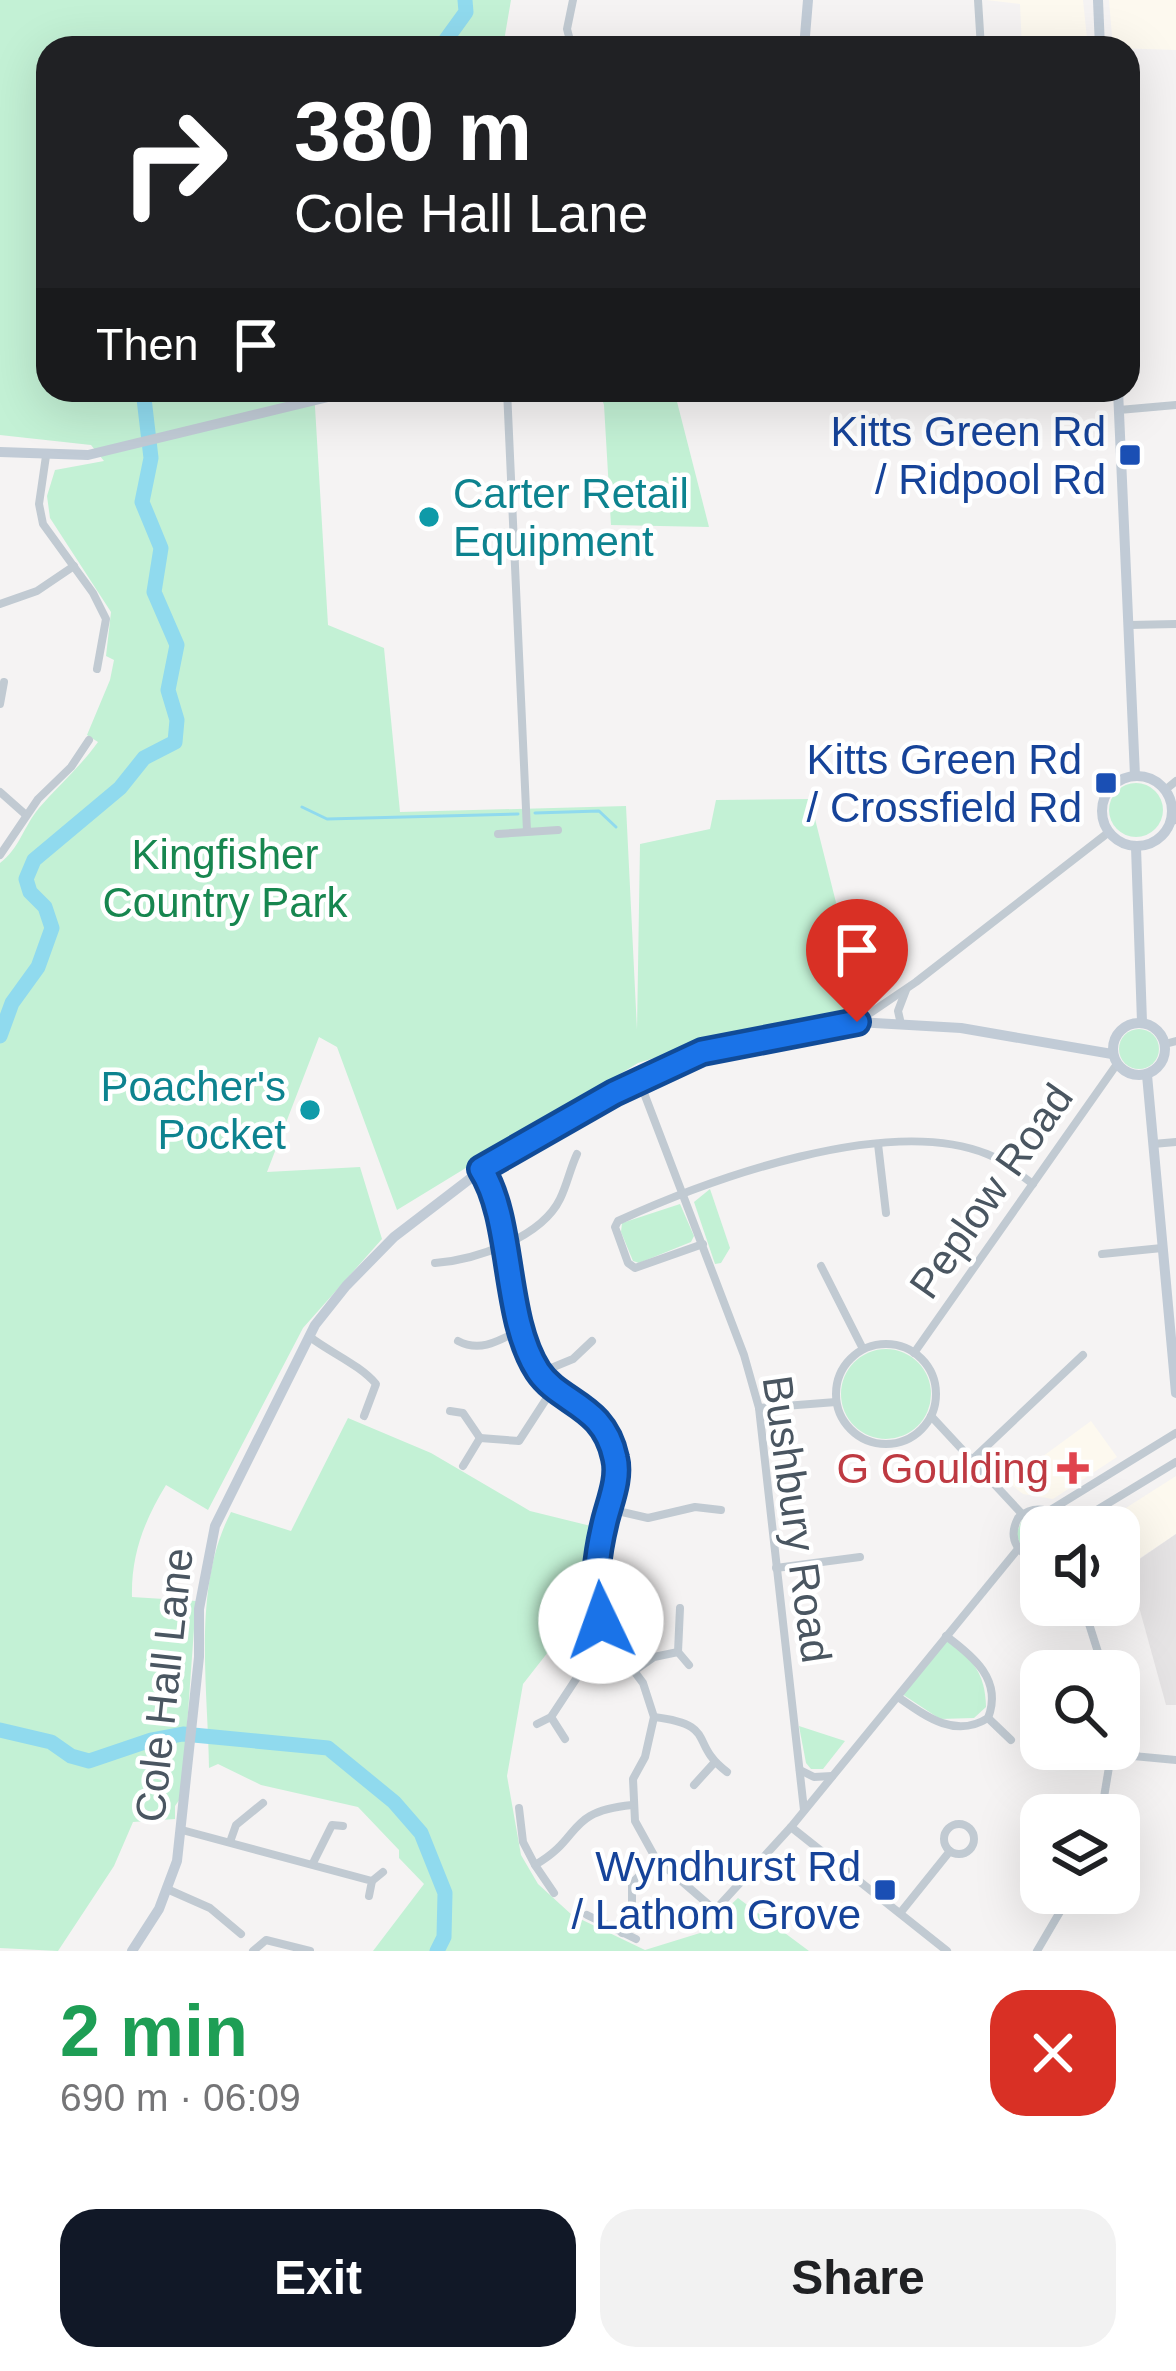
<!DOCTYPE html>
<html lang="en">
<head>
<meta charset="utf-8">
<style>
  :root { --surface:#fff; --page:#f2f2f2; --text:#202124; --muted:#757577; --accent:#111827 }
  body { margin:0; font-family:Arial,sans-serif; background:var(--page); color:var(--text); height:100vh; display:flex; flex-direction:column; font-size:45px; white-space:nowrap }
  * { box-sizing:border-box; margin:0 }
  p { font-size:39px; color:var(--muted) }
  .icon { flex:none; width:66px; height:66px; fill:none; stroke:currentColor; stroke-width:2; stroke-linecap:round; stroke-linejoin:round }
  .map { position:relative; height:1951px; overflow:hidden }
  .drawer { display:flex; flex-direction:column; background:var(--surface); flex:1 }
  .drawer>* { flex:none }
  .hud { position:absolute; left:36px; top:36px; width:1104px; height:366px; border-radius:36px; box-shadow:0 12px 48px #0002; background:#202124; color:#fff; overflow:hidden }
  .tools { position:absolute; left:1020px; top:1506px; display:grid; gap:24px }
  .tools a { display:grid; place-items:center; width:120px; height:120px; border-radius:24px; background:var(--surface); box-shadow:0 12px 48px #0002; font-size:60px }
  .pin { position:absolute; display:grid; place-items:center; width:102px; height:102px; color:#fff; margin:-123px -51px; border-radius:50% 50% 50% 0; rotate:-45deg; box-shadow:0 0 12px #0007 }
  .pin .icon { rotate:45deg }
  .me { position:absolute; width:132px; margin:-66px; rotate:357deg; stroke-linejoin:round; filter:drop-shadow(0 0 9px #0008) }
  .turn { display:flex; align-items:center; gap:42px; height:252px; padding:0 60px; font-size:54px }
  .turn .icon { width:156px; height:156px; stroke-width:2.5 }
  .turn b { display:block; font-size:84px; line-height:102px }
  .then { display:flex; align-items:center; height:114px; padding:0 60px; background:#0003; gap:24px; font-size:45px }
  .round { display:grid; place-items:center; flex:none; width:126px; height:126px; border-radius:36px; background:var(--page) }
  .overview { display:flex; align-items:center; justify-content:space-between; height:204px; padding:0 60px }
  h1 { font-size:72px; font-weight:600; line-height:90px; color:#1e9e55 }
  .action { display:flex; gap:24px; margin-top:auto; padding:24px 60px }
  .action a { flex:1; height:138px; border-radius:36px; background:var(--accent); color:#fff; font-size:48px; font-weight:600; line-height:138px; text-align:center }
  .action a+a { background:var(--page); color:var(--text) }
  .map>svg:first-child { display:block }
</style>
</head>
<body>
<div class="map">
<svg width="1176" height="1951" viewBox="0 0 1176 1951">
  <rect width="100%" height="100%" fill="#f5f3f3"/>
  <g fill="#fdf9ef">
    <polygon points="986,0 1083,0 1088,48 1022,48 1020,4"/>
    <polygon points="1109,0 1176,0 1176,50 1113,48"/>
    <polygon points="1091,1421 1117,1457 1053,1499 1023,1494 1008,1482"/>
    <polygon points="1176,1476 1176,1534 1119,1572 1119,1527 1096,1527"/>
  </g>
  <polygon fill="#e6e4e5" points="1176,1534 1176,1705 1166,1705 1128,1567"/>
  <g fill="#c3f1d5">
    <path d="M0,0H511L505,35L507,47L560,39L563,48H48V390H314L328,625L384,648L400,812L626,806L637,1030L640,844L710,829L716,800L810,799L862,1006L777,1030L709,1041L638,1063L397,1210L337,1047L319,1037L267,1172L360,1167L382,1239L303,1328L208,1510L166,1485C144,1521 131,1555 132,1597L196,1601L182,1796L175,1806V1819L133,1822L114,1866L58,1951L0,1948V863C19,849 24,826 39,808C59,785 80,767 98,742L87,735L110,680L114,660L106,656L111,612L50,518L47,496L55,470L104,461L91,445L0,435Z"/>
    <polygon points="599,390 674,390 709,527 611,525 604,405"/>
    <circle cx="1136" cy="810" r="27"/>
    <circle cx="1139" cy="1049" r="20"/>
    <polygon points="710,1189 730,1248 721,1263 715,1264 694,1202"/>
    <polygon points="680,1204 694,1236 691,1242 639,1263 633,1261 621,1232 622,1223"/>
    <circle cx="886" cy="1394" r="45"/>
    <path d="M348,1418L431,1453L530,1511L595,1527L588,1576L591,1621L552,1647L523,1684L507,1776L521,1855L538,1884L572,1915L645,1950L700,1933L738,1898L809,1951H373L424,1884L399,1858V1850L358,1807L261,1785L218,1764L209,1768C208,1686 192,1587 231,1512L291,1531Z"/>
    <polygon points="1035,1513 1050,1517 1057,1527 1041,1527 1041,1554 1022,1548 1016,1534 1022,1520"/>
    <path d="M946,1640C973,1660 985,1672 986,1707L974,1718L940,1719L902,1694Z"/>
    <polygon points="799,1726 845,1741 823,1769 811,1769 806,1763"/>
  </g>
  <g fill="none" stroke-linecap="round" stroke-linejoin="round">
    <g stroke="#90daee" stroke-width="3">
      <polyline points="302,807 327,819 518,814"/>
      <polyline points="535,813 599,811 616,827"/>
    </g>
    <g stroke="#90daee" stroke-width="15">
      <polyline points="440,48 466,12 465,0"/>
      <polyline points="0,1036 12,1003 38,967 52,928 45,907 30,892 26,879 34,860 120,788 144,758 175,742 177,720 168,690 177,645 154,592 161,548 142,502 151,458 143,390"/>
      <polyline points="0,1730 51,1742 71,1756 89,1761 151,1740 183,1734 328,1748 394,1802 421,1833 445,1893 444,1937 437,1951"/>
    </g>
    <g stroke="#c1cad2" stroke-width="8">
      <polyline points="978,0 981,48"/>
      <polyline points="572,48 567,29 573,0"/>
      <polyline points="507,390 527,831"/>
      <polyline points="1119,410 1176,405"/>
      <polyline points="46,456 39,504 43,524 93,593 106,619 97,669"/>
      <polyline points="0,604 37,591 74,566"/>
      <polyline points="1129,625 1176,624"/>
      <polyline points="0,704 4,682"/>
      <polyline points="1165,790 1176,781"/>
      <polyline points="0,792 26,815"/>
      <polyline points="1171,821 1176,820"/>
      <polyline points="498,834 558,830"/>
      <polyline points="0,855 38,799 71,767 89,740"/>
      <polyline points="857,1022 916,982 1109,832"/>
      <polyline points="901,1024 898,1011 906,990"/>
      <polyline points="1165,1044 1176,1041"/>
      <polyline points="639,1080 744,1355 759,1408 804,1810"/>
      <polyline points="878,1144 886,1213"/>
      <polyline points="1153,1144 1176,1142"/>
      <polyline points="481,1170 491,1185 502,1244 531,1356 539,1373 594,1417 615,1459 596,1591 607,1635 643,1683 654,1717 645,1757 633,1779 635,1821 656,1859 716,1911"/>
      <path d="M703,1244L635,1268L628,1263L615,1227L618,1221C710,1179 887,1114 987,1154C1003,1160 1019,1174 1033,1184"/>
      <polyline points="1102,1254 1162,1248"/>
      <path d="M435,1263C475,1260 541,1238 560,1199C567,1185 570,1169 577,1154"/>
      <polyline points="821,1266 863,1349"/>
      <path d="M310,1337C331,1353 360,1365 376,1384L364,1416"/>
      <path d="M458,1341C481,1353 500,1340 522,1329"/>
      <circle cx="886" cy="1394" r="50"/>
      <polyline points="914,1353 1117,1064"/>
      <polyline points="539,1373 573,1359 592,1341"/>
      <polyline points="759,1408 836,1402"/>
      <polyline points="450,1411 463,1413 480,1438"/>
      <polyline points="931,1416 1022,1514"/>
      <polyline points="973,1459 1083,1355"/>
      <polyline points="463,1466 480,1438 519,1441 554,1387"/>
      <polyline points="609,1509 648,1518 695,1507 721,1510"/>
      <polyline points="1049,1511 1176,1433"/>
      <polyline points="1069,1527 1176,1462"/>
      <path d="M1041,1559C1018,1557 1007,1539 1018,1518C1033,1505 1054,1506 1062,1527"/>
      <polyline points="776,1568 860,1557"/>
      <polyline points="1083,1605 1104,1671"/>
      <polyline points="678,1652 689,1665"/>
      <polyline points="634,1671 654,1657 678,1652 680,1608"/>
      <path d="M898,1697C925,1716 955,1739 988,1718C1003,1680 973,1656 946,1636"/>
      <polyline points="551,1717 565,1739"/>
      <path d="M654,1717C719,1725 688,1743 727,1772"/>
      <polyline points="988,1718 1011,1740"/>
      <polyline points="537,1724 551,1717 578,1676 617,1651"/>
      <polyline points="1112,1754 1176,1760"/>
      <polyline points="800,1770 814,1777 832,1776"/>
      <polyline points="694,1785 714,1763"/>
      <path d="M519,1808L523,1842L535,1865C584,1837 564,1812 632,1805"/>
      <polyline points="1101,1815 1112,1749"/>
      <circle cx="959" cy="1839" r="15"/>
      <polyline points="791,1827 947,1951"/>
      <polyline points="182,1830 372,1881 369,1896"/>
      <polyline points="230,1842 236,1825 263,1803"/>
      <polyline points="313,1863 332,1825 343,1826"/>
      <polyline points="535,1865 554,1893"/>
      <polyline points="372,1881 383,1872"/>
      <polyline points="167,1889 210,1908 241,1934"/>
      <polyline points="901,1912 950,1851"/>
      <polyline points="587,1915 636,1939"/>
      <polyline points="707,1919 791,1827 1018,1549"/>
      <polyline points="622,1933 632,1906 632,1883 656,1859"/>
      <polyline points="253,1951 266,1940 310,1951"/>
      <polyline points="1037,1951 1071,1893"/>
    </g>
    <g stroke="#c1cbd6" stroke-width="10">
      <polyline points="1098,0 1100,48"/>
      <polyline points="804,48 808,0"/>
      <polyline points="1118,390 1135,776"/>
      <polyline points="0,452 88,455 357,390"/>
      <circle cx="1137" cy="811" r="35"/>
      <polyline points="1136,847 1142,1022"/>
      <circle cx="1139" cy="1049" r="26"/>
      <polyline points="1147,1075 1176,1393"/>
      <polyline points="132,1951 159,1909 177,1861 199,1657 199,1609 215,1526 315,1325 346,1286 394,1237 501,1155 639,1080 702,1051 857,1022 961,1028 1112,1054"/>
    </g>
  </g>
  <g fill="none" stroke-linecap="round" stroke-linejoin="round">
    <g stroke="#114b97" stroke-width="30">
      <path id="route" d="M601,1621C592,1588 597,1554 605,1521C610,1501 620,1478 615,1458C604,1404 560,1404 538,1371C503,1317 514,1220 481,1169L614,1093L702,1052L857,1022"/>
    </g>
    <use href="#route" stroke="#1a73e8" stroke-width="21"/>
  </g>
  <g fill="#1a4fb4" stroke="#fff" stroke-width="4.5">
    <rect x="1118" y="443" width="24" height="24" rx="6"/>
    <rect x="1094" y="771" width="24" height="24" rx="6"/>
    <rect x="873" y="1878" width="24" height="24" rx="6"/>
  </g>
  <g fill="#0f9aa8" stroke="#fff" stroke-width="4.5">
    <circle cx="429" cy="517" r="12"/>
    <circle cx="310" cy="1110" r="12"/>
  </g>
  <path fill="#e0444e" stroke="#fff" stroke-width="4.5" d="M1067 1450h12v12h12v12h-12v12h-12v-12h-12v-12h12z"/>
  <g text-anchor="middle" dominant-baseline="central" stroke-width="9" stroke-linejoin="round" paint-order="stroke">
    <g font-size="42" fill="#164399" stroke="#fff" text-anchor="end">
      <text x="1106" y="431">Kitts Green Rd<tspan x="1106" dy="48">/ Ridpool Rd</tspan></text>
      <text x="1082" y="759">Kitts Green Rd<tspan x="1082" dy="48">/ Crossfield Rd</tspan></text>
      <text x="861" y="1866">Wyndhurst Rd<tspan x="861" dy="48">/ Lathom Grove</tspan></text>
    </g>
    <g font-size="42" fill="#0d838f" stroke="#fff" text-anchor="start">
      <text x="453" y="493">Carter Retail<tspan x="453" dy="48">Equipment</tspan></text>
      <text x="286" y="1086" text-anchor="end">Poacher's<tspan x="286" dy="48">Pocket</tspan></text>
    </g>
    <g font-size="42" fill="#17864f" stroke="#fff">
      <text x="225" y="854">Kingfisher<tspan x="225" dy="48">Country Park</tspan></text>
    </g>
    <g font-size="42" fill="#4a5661" stroke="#fff">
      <text transform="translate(991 1191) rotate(-55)">Peplow Road</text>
      <text transform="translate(797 1519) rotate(82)">Bushbury Road</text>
      <text transform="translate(164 1685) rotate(-84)">Cole Hall Lane</text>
    </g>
    <g font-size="42" fill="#be3a42" stroke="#fff" text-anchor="end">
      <text x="1049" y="1468">G Goulding</text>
    </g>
  </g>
</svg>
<div class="tools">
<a><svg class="icon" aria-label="sound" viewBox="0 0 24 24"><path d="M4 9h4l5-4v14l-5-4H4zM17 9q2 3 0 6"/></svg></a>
<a><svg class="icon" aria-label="search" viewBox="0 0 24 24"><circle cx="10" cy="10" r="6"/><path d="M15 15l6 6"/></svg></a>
<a><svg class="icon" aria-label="layers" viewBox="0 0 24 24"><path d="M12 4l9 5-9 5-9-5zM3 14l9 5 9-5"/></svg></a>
</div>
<div class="pin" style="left:857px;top:1022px;background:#d93025"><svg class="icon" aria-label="arrive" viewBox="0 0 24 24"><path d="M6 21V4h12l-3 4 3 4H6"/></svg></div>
<svg class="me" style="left:601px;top:1621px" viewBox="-20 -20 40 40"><circle r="19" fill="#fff"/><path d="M0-13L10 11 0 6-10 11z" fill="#1a73e8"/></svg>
<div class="hud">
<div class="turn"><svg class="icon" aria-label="right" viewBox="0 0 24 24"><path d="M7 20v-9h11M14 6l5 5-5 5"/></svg><div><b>380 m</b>Cole Hall Lane</div></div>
<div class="then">Then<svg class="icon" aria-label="arrive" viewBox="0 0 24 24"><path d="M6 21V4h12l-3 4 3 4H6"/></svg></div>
</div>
</div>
<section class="drawer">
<div class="overview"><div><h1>2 min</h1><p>690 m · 06:09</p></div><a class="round" style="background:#d93025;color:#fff"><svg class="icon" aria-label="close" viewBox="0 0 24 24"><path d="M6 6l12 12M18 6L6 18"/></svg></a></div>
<div class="action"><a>Exit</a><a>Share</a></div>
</section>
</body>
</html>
